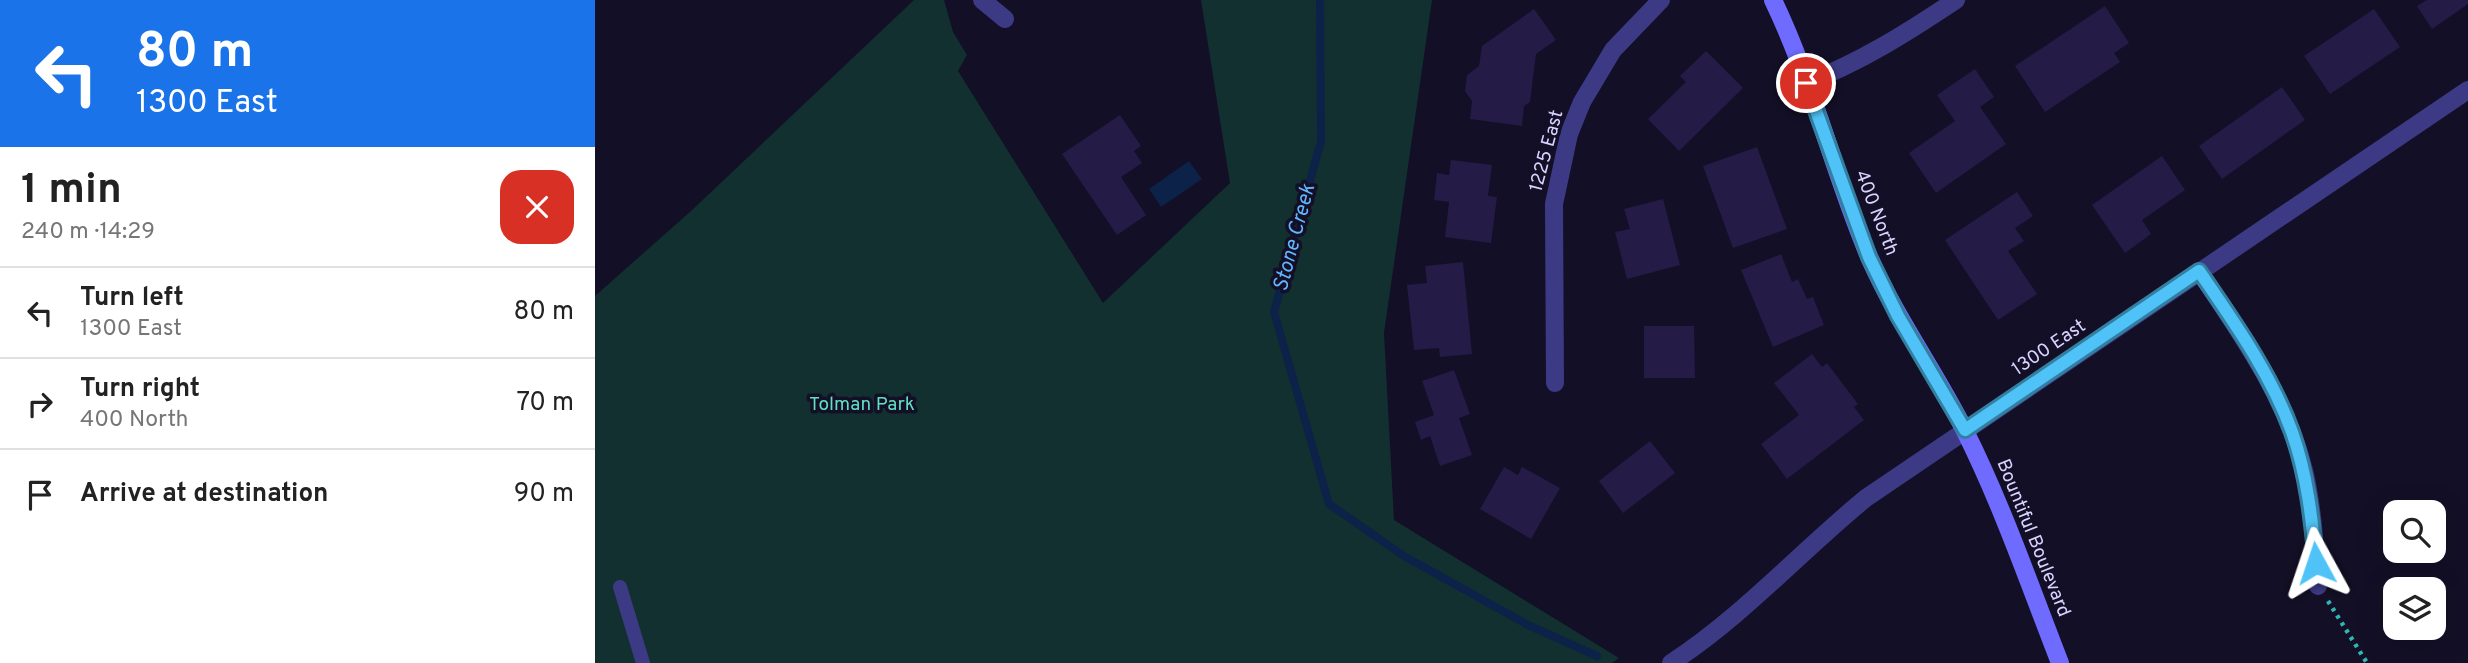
<!DOCTYPE html>
<html lang="en">
<head>
<meta charset="utf-8">
<style>
  :root { --surface:#fff; --page:#f6f6f6; --text:#222; --muted:#767676; --line:#e0e0e0 }
  body { margin:0; font-family:Overpass,sans-serif; background:var(--page); color:var(--text); height:100vh; display:flex; flex-direction:column; font-size:26px; white-space:nowrap }
  * { box-sizing:border-box; margin:0 }
  p { font-size:23px; color:var(--muted) }
  .icon { flex:none; width:38px; height:38px; fill:none; stroke:currentColor; stroke-width:2; stroke-linecap:round; stroke-linejoin:round }
  .map { position:relative; flex:1; overflow:hidden }
  .side { display:flex; flex-direction:column; background:var(--surface); width:595px }
  .side>* { flex:none }
  .hud { background:#1a73e8; color:#fff; overflow:hidden }
  .tools { position:absolute; left:1788px; top:500px; display:grid; gap:14px }
  .tools a { display:grid; place-items:center; width:63px; height:63px; border-radius:14px; background:var(--surface); box-shadow:0 7px 28px #0002; font-size:35px }
  .pin { position:absolute; display:grid; place-items:center; width:60px; height:60px; color:#fff; margin:-30px; border:4px solid #fff; border-radius:50%; box-shadow:0 2px 7px #0007 }
  .me { position:absolute; width:77px; margin:-38px; rotate:355deg; stroke-linejoin:round; filter:drop-shadow(0 0 5px #0008) }
  .turn { display:flex; align-items:center; gap:24px; height:147px; padding:0 21px; font-size:32px }
  .turn .icon { width:91px; height:91px; stroke-width:2.5 }
  .turn b { display:block; font-size:49px; line-height:60px }
  .round { display:grid; place-items:center; flex:none; width:74px; height:74px; border-radius:21px; background:var(--page) }
  .summary { display:flex; align-items:center; justify-content:space-between; height:119px; padding:0 21px }
  h1 { font-size:42px; font-weight:700; line-height:52px }
  ul { padding:0; list-style:none }
  li { display:flex; align-items:center; gap:21px; height:91px; padding:0 21px; border-top:2px solid var(--line) }
  li div { flex:1 }
  li b { display:block; font-size:26px }
  li em { font-style:normal }
  main { display:flex; flex:1; min-height:0 }
  .map>svg:first-child { display:block }
</style>
</head>
<body>
<main>
<section class="side">
<div class="hud">
<div class="turn"><svg class="icon" aria-label="left" viewBox="0 0 24 24"><path d="M17 20v-9H6M10 6l-5 5 5 5"/></svg><div><b>80 m</b>1300 East</div></div>
</div>
<div class="summary"><div><h1>1 min</h1><p>240 m · 14:29</p></div><a class="round" style="background:#d93025;color:#fff"><svg class="icon" aria-label="close" viewBox="0 0 24 24"><path d="M6 6l12 12M18 6L6 18"/></svg></a></div>
<ul>
<li><svg class="icon" aria-label="left" viewBox="0 0 24 24"><path d="M17 20v-9H6M10 6l-5 5 5 5"/></svg><div><b>Turn left</b><p>1300 East</p></div><em>80 m</em></li>
<li><svg class="icon" aria-label="right" viewBox="0 0 24 24"><path d="M7 20v-9h11M14 6l5 5-5 5"/></svg><div><b>Turn right</b><p>400 North</p></div><em>70 m</em></li>
<li><svg class="icon" aria-label="arrive" viewBox="0 0 24 24"><path d="M6 21V4h12l-3 4 3 4H6"/></svg><div><b>Arrive at destination</b></div><em>90 m</em></li>
</ul>
</section>
<div class="map">
<svg width="1873" height="663" viewBox="0 0 1873 663">
  <rect width="100%" height="100%" fill="#130f26"/>
  <polygon fill="#12302f" points="319,0 349,0 358,32 372,55 363,71 508,303 635,183 606,0 837,0 789,333 799,520 1024,658 1017,663 0,663 0,296 96,211"/>
  <polygon fill="#0c2248" points="594,161 607,179 566,207 554,189"/>
  <g fill="none" stroke-linecap="round" stroke-linejoin="round">
    <polyline stroke="#0c2248" stroke-width="8" points="725,0 726,141 679,312 734,504 809,556 933,625 1002,656"/>
  </g>
  <g fill="#241b47">
    <polygon points="1832,0 1873,0 1873,4 1837,29 1822,6"/>
    <polygon points="1510,6 1534,43 1519,53 1525,62 1450,112 1420,66"/>
    <polygon points="939,9 961,40 941,54 935,102 929,106 927,126 875,119 877,101 870,91 872,75 884,66 887,46"/>
    <polygon points="1779,9 1805,47 1735,94 1709,56"/>
    <polygon points="1111,51 1148,88 1084,151 1053,119 1091,82 1085,76"/>
    <polygon points="1380,69 1399,97 1385,107 1411,144 1341,193 1314,153 1360,121 1342,95"/>
    <polygon points="1687,87 1710,120 1627,179 1604,146"/>
    <polygon points="525,115 546,146 539,151 547,163 526,177 551,215 522,235 467,154"/>
    <polygon points="1162,147 1192,229 1138,248 1108,166"/>
    <polygon points="1567,156 1590,190 1547,220 1556,234 1530,253 1497,205"/>
    <polygon points="856,160 897,165 893,196 902,197 896,243 850,237 854,202 839,200 842,173 854,175"/>
    <polygon points="1422,192 1438,216 1420,228 1429,241 1413,251 1442,294 1403,320 1350,240"/>
    <polygon points="1068,199 1085,265 1032,279 1020,232 1035,229 1029,209"/>
    <polygon points="1186,254 1197,282 1203,279 1212,299 1218,297 1229,325 1178,347 1146,270"/>
    <polygon points="868,262 877,354 845,357 844,348 819,350 812,285 832,283 830,266"/>
    <polygon points="1049,326 1099,326 1100,378 1049,378"/>
    <polygon points="1217,354 1227,367 1232,363 1263,404 1259,407 1269,420 1192,479 1166,444 1204,415 1179,383"/>
    <polygon points="859,370 875,414 864,418 877,455 845,466 835,436 826,440 820,422 839,415 827,381"/>
    <polygon points="1055,441 1080,473 1028,513 1004,481"/>
    <polygon points="909,467 923,475 927,467 965,488 936,539 885,509"/>
  </g>
  <g fill="none" stroke-linecap="round" stroke-linejoin="round">
    <polyline stroke="#2fb8b0" stroke-width="4.5" stroke-dasharray="3.5 5" stroke-linecap="butt" points="1733,601 1772,663"/>
    <polyline stroke="#3d3a85" stroke-width="14" points="25,587 48,663"/>
    <g stroke="#3d3a85" stroke-width="18">
      <polyline points="387,0 410,19"/>
      <path d="M1211,83C1266,62 1313,32 1361,0"/>
      <path d="M1604,271C1647,335 1692,398 1710,474C1718,511 1720,549 1723,586"/>
      <polyline points="960,383 959,204 974,134 987,102 1018,50 1066,0"/>
      <path d="M1076,663C1148,616 1205,552 1271,498L1873,90"/>
    </g>
    <path stroke="#6f6bff" stroke-width="18" d="M1178,0C1218,83 1239,175 1275,259C1302,320 1341,373 1370,431C1407,505 1435,586 1465,663"/>
  </g>
  <g fill="none" stroke-linecap="round" stroke-linejoin="round">
    <g stroke="#337fa1" stroke-width="18">
      <path id="route" d="M1211,83L1274,257L1303,316L1370,430L1604,271C1639,322 1676,374 1697,432C1712,474 1717,519 1721,563"/>
    </g>
    <use href="#route" stroke="#4fc3f7" stroke-width="12"/>
  </g>
  <g text-anchor="middle" dominant-baseline="central" stroke-width="7" stroke-linejoin="round" paint-order="stroke">
    <g font-size="19" fill="#d9d4ff" stroke="#130f26">
      <text transform="translate(952 151) rotate(-75)">1225 East</text>
      <text transform="translate(1281 213) rotate(69)">400 North</text>
      <text transform="translate(1454 348) rotate(-34)">1300 East</text>
      <text transform="translate(1438 538) rotate(68)">Bountiful Boulevard</text>
    </g>
    <g font-size="19" fill="#5fe0c0" stroke="#130f26">
      <text x="267" y="405">Tolman Park</text>
    </g>
    <g font-size="21" font-style="italic" fill="#62b6ff" stroke="#130f26">
      <text transform="translate(700 238) rotate(-75)">Stone Creek</text>
    </g>
  </g>
</svg>
<div class="tools">
<a><svg class="icon" aria-label="search" viewBox="0 0 24 24"><circle cx="10" cy="10" r="6"/><path d="M15 15l6 6"/></svg></a>
<a><svg class="icon" aria-label="layers" viewBox="0 0 24 24"><path d="M12 4l9 5-9 5-9-5zM3 14l9 5 9-5"/></svg></a>
</div>
<div class="pin" style="left:1211px;top:83px;background:#d93025"><svg class="icon" aria-label="arrive" viewBox="0 0 24 24"><path d="M6 21V4h12l-3 4 3 4H6"/></svg></div>
<svg class="me" style="left:1721px;top:563px" viewBox="-20 -20 40 40"><path d="M0-17L14 15 0 8-14 15z" fill="#4fc3f7" stroke="#fff" stroke-width="4"/></svg>
</div>
</main>
</body>
</html>
